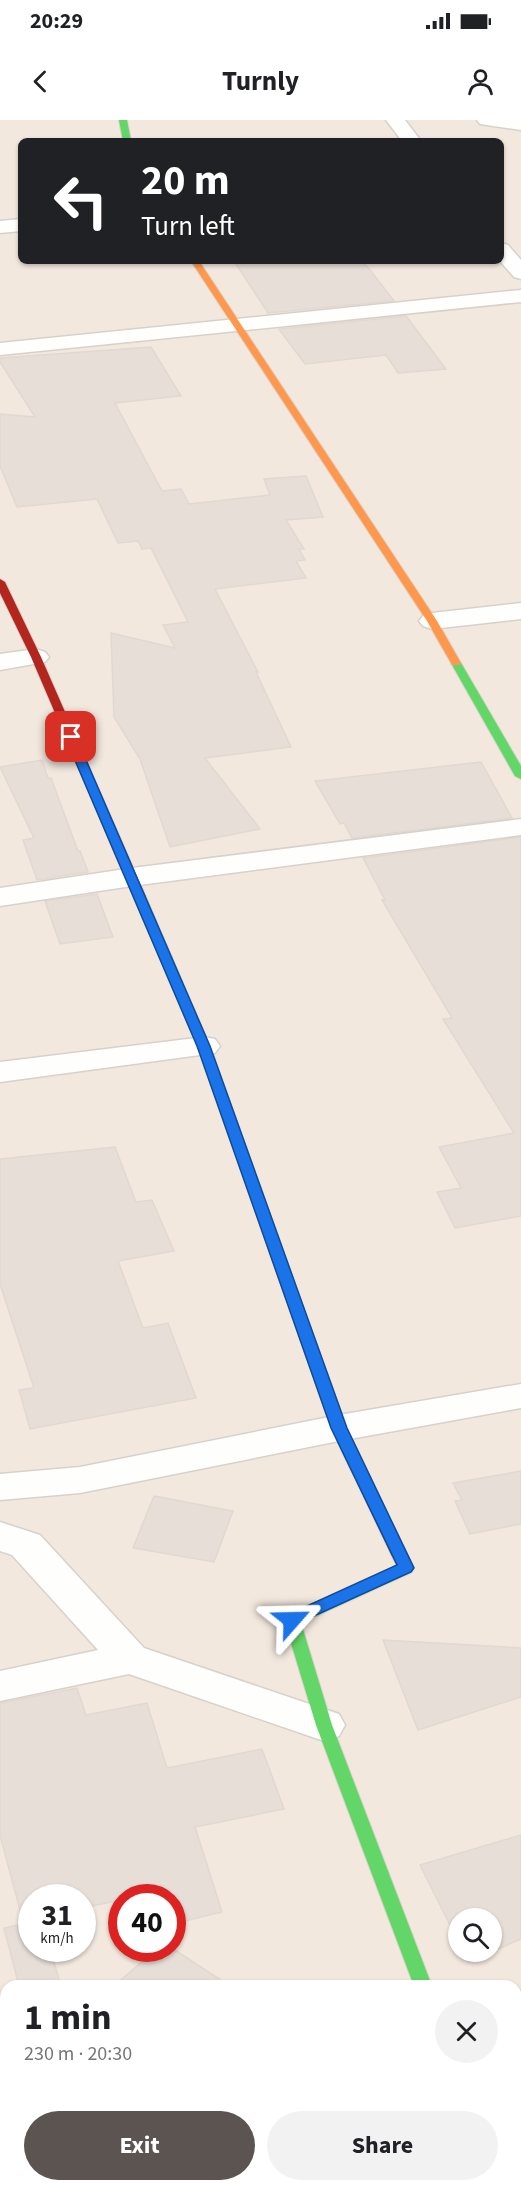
<!DOCTYPE html>
<html lang="en">
<head>
<meta charset="utf-8">
<style>
  :root { --surface:#fff; --page:#f2f2f2; --text:#202124; --muted:#757577; --accent:#5c5450 }
  body { margin:0; font-family:"Source Sans 3",sans-serif; background:var(--page); color:var(--text); height:100vh; display:flex; flex-direction:column; font-size:22px; white-space:nowrap }
  * { box-sizing:border-box; margin:0 }
  p { font-size:20px; color:var(--muted) }
  .icon { flex:none; width:33px; height:33px; fill:none; stroke:currentColor; stroke-width:2; stroke-linecap:round; stroke-linejoin:round }
  .map { position:relative; flex:1; overflow:hidden }
  .details { position:absolute; left:0px; top:1860px; width:522px; height:212px; display:flex; flex-direction:column; background:var(--surface); border-radius:18px 18px 0 0; box-shadow:0 2px 4px #0004 }
  .details>* { flex:none }
  .guide { position:absolute; left:18px; top:18px; width:486px; height:126px; border-radius:9px; box-shadow:0 2px 4px #0004; background:#202124; color:#fff; overflow:hidden }
  .buttons { position:absolute; left:448px; top:1788px; display:grid; gap:12px }
  .buttons a { display:grid; place-items:center; width:54px; height:54px; border-radius:50%; background:var(--surface); box-shadow:0 2px 4px #0004; font-size:30px }
  .speed { position:absolute; left:18px; top:1764px; display:flex; gap:12px; font-size:30px; font-weight:700; text-align:center }
  .speed>* { display:grid; place-content:center; width:78px; height:78px; border-radius:50%; background:var(--surface); box-shadow:0 2px 4px #0004; line-height:1 }
  .speed small { font-size:15px; font-weight:400 }
  .speed .limit { border:9px solid #d22; background:#fff; color:#111 }
  .pin { position:absolute; display:grid; place-items:center; width:51px; height:51px; color:#fff; margin:-26px; border-radius:12px; box-shadow:0 3px 9px #0006 }
  .me { position:absolute; width:66px; margin:-33px; rotate:65deg; stroke-linejoin:round; filter:drop-shadow(0 0 4px #0008) }
  .turn { display:flex; align-items:center; gap:21px; height:126px; padding:0 24px; font-size:27px }
  .turn .icon { width:78px; height:78px; stroke-width:2.5 }
  .turn b { display:block; font-size:42px; line-height:51px }
  .round { display:grid; place-items:center; flex:none; width:63px; height:63px; border-radius:32px; background:var(--page) }
  .headline { display:flex; align-items:center; justify-content:space-between; height:102px; padding:0 24px }
  h1 { font-size:36px; font-weight:700; line-height:45px }
  .button { display:flex; gap:12px; margin-top:auto; padding:12px 24px }
  .button a { flex:1; height:69px; border-radius:36px; background:var(--accent); color:#fff; font-size:24px; font-weight:700; line-height:69px; text-align:center }
  .button a+a { background:var(--page); color:var(--text) }
  .status { display:flex; justify-content:space-between; align-items:center; height:42px; padding:0 30px; background:var(--surface); direction:ltr }
  .status svg { height:16px; fill:currentColor }
  header { display:flex; justify-content:space-between; align-items:center; height:78px; padding:0 24px; background:var(--surface); font-size:27px; font-weight:700 }
  .map>svg:first-child { display:block }
</style>
</head>
<body>
<div class="status"><b>20:29</b><svg viewBox="0 0 49 12"><path d="M0 12V9h3v3zM5 12V6h3v6zM10 12V3h3v9zM15 12V0h3v12zM26 1h20v11H26zM47 4h2v5h-2z"/></svg></div>
<header><svg class="icon" aria-label="back" viewBox="0 0 24 24"><path d="M15 5l-7 7 7 7"/></svg>Turnly<svg class="icon" aria-label="person" viewBox="0 0 24 24"><circle cx="12" cy="8" r="4"/><path d="M4 21q1-7 8-7t8 7"/></svg></header>
<div class="map">
<svg width="521" height="2071" viewBox="0 0 521 2071">
  <rect width="100%" height="100%" fill="#f9f5f0"/>
  <path fill="#f2e8de" fill-rule="evenodd" d="M0,0H521V2071H0ZM21,21H501V141H21ZM32,1778H82V1828H32ZM122,1778H172V1828H122ZM459,1798H492V1832H459ZM6,1866H516V2066H6Z"/>
  <g fill="#e6ded7" stroke="#e2d8d2" stroke-width="1.5">
    <polygon points="234,141 361,141 367,146 394,181 268,193"/>
    <polygon points="406,196 446,249 398,253 386,235 305,244 279,209"/>
    <polygon points="151,227 181,276 115,283 162,371 181,369 189,384 270,375 264,359 306,356 323,397 286,400 304,429 299,429 305,440 296,441 306,458 215,469 258,552 256,552 291,627 205,638 260,709 170,727 140,639 114,597 111,513 175,528 163,505 188,502 151,428 142,429 138,421 118,423 97,379 17,387 0,346 0,294 35,297 0,242 0,238"/>
    <polygon points="42,640 48,658 51,658 78,731 80,731 88,752 37,760 23,720 34,718 0,647"/>
    <polygon points="481,642 512,698 352,718 344,703 340,704 315,661"/>
    <polygon points="521,717 521,1096 455,1108 437,1072 461,1068 439,1027 514,1013 443,899 452,898 382,780 385,780 363,738"/>
    <polygon points="97,774 113,817 60,824 45,781"/>
    <polygon points="115,1027 136,1082 152,1080 174,1131 118,1141 143,1208 168,1203 196,1278 30,1309 19,1270 34,1268 0,1164 0,1039"/>
    <polygon points="521,1351 521,1404 470,1414 455,1381 462,1380 453,1363"/>
    <polygon points="154,1376 233,1391 214,1442 133,1428"/>
    <polygon points="383,1520 521,1528 521,1577 418,1610"/>
    <polygon points="77,1568 86,1595 147,1583 167,1648 262,1629 284,1689 195,1707 222,1792 172,1804 172,1778 122,1778 122,1780 82,1788 82,1778 32,1778 32,1799 23,1801 0,1715 0,1583"/>
    <polygon points="521,1715 521,1819 469,1842 464,1832 492,1832 492,1798 459,1798 459,1823 420,1745"/>
    <polygon points="32,1802 32,1828 50,1828 61,1866 19,1866 4,1808"/>
    <polygon points="142,1828 172,1828 230,1866 114,1866 145,1839"/>
  </g>
  <g fill="none" stroke-linecap="round" stroke-linejoin="round">
    <g stroke="#d7d1cb" stroke-width="3">
      <g id="street">
        <polygon points="386,0 405,0 421,21 402,21"/>
        <polygon points="477,0 521,0 521,10 480,4"/>
        <polygon points="21,99 21,111 0,113 0,101"/>
        <polygon points="501,123 508,125 521,140 521,159 514,157 500,141"/>
        <polygon points="521,170 521,182 0,235 0,223"/>
        <polygon points="521,483 521,499 432,509 423,506 419,501 423,496 432,493"/>
        <polygon points="36,529 45,532 49,537 45,542 0,550 0,534"/>
        <polygon points="521,699 521,715 132,766 0,786 0,768 132,748"/>
        <polygon points="204,917 215,919 220,926 215,933 0,962 0,942"/>
        <polygon points="521,1264 521,1288 339,1321 80,1373 0,1380 0,1354 80,1347 339,1295"/>
        <polygon points="0,1402 40,1415 144,1528 339,1594 345,1605 339,1616 324,1621 129,1554 0,1581 0,1551 98,1530 12,1435 0,1431"/>
        <polygon points="516,2047 521,2049 521,2071 487,2071 485,2066 516,2066"/>
      </g>
    </g>
    <g stroke="#d9d2cb" stroke-width="2">
      <g id="fast">
        <polygon points="119,0 127,0 131,21 123,21"/>
        <polygon points="456,540 461,543 521,646 521,659 515,656 451,543"/>
        <polygon points="140,773 146,777 210,926 307,1198 305,1201 295,1201 293,1198 198,926 134,777"/>
        <polygon points="398,1426 404,1428 414,1448 412,1452 301,1503 332,1605 432,1866 414,1866 316,1605 284,1500 286,1496 397,1446 390,1432 392,1428"/>
      </g>
    </g>
    <g stroke="#d9d2cb" stroke-width="2">
      <polygon id="slow" points="191,141 199,141 437,501 461,543 460,545 452,545 451,543 427,501"/>
    </g>
    <g stroke="#d9d2cb" stroke-width="2">
      <g id="jam">
        <polygon points="0,459 5,462 41,537 146,777 144,780 136,780 134,777 31,537 0,473"/>
        <polygon points="300,1193 307,1198 347,1308 406,1432 404,1436 392,1436 390,1432 331,1308 293,1198"/>
      </g>
    </g>
    <use href="#street" fill="#fefefd" fill-rule="evenodd"/>
    <use href="#fast" fill="#63d668" fill-rule="evenodd"/>
    <use href="#slow" fill="#ff974d" fill-rule="evenodd"/>
    <use href="#jam" fill="#b3261e" fill-rule="evenodd"/>
  </g>
  <polygon fill="#1a73e8" stroke="#114b97" stroke-width="1.5" points="71,614 76,617 210,926 347,1308 414,1448 411,1452 292,1506 287,1504 284,1500 287,1495 397,1445 331,1308 197,926 65,617"/>
</svg>
<div class="buttons">
<a><svg class="icon" aria-label="search" viewBox="0 0 24 24"><circle cx="10" cy="10" r="6"/><path d="M15 15l6 6"/></svg></a>
</div>
<div class="speed"><div>31<small>km/h</small></div><div class="limit">40</div></div>
<div class="pin" style="left:71px;top:617px;background:#d93025"><svg class="icon" aria-label="arrive" viewBox="0 0 24 24"><path d="M6 21V4h12l-3 4 3 4H6"/></svg></div>
<svg class="me" style="left:292px;top:1500px" viewBox="-20 -20 40 40"><path d="M0-17L14 15 0 8-14 15z" fill="#1a73e8" stroke="#fff" stroke-width="4"/></svg>
<div class="guide">
<div class="turn"><svg class="icon" aria-label="left" viewBox="0 0 24 24"><path d="M17 20v-9H6M10 6l-5 5 5 5"/></svg><div><b>20 m</b>Turn left</div></div>
</div>
<section class="details">
<div class="headline"><div><h1>1 min</h1><p>230 m · 20:30</p></div><a class="round"><svg class="icon" aria-label="close" viewBox="0 0 24 24"><path d="M6 6l12 12M18 6L6 18"/></svg></a></div>
<div class="button"><a>Exit</a><a>Share</a></div>
</section>
</div>
</body>
</html>
